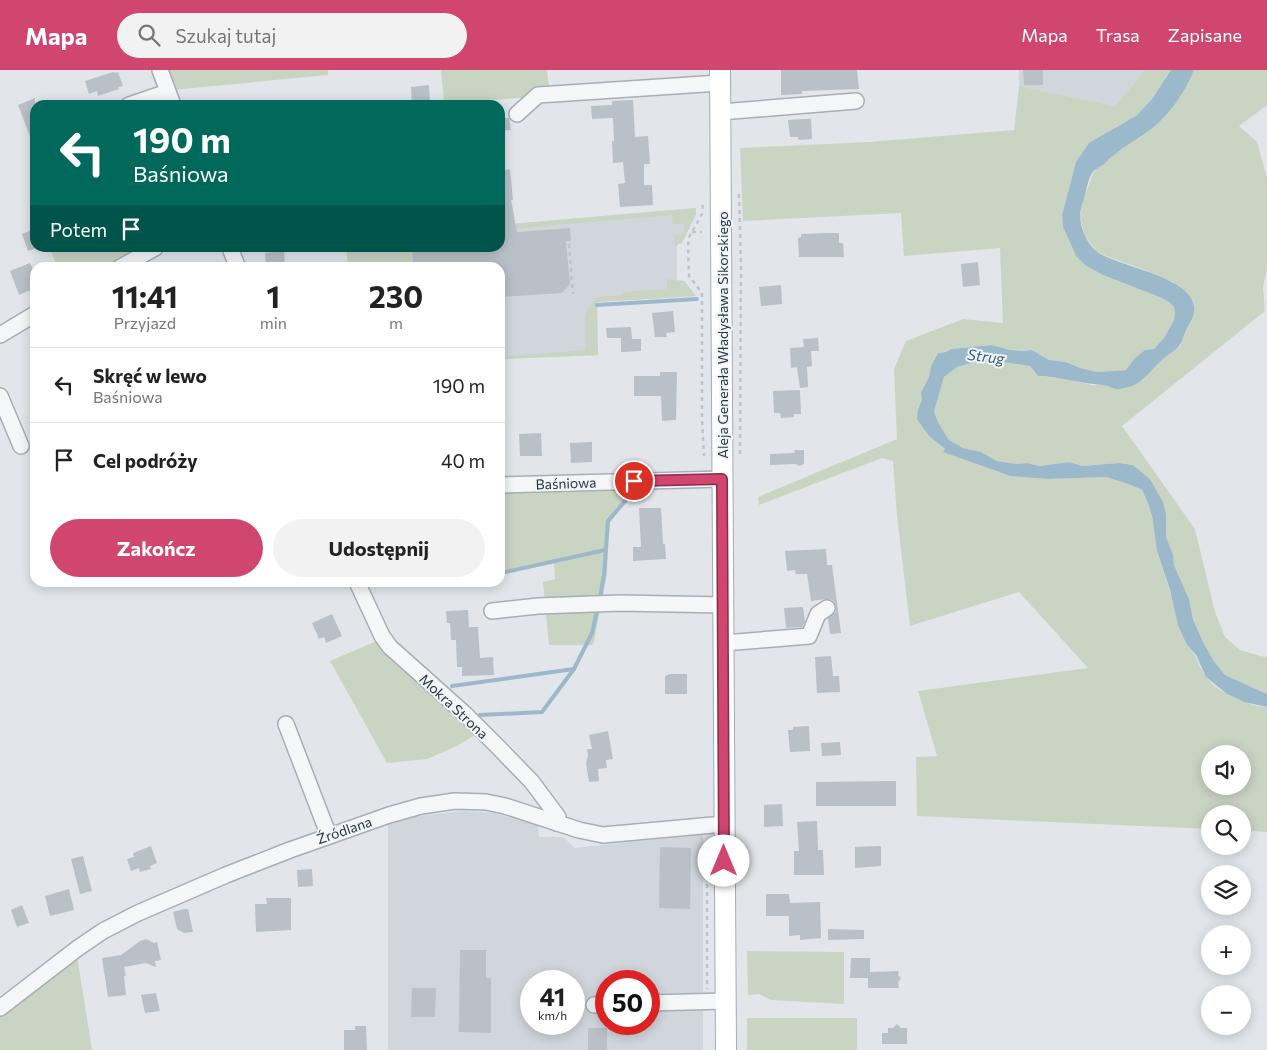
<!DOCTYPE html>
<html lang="pl">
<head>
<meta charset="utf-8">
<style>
  :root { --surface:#fff; --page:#f2f2f2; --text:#222; --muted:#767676; --line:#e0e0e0; --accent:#d0466e }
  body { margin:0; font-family:Commissioner,sans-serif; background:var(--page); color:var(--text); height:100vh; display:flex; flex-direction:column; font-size:19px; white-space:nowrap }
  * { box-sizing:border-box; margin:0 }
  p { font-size:16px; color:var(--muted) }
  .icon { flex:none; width:28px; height:28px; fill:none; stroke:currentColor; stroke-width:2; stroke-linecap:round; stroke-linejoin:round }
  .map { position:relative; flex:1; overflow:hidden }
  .drawer { position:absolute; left:30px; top:192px; width:475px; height:325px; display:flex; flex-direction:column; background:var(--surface); border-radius:15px; box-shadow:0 2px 12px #0003 }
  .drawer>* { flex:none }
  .banner { position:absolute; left:30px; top:30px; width:475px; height:152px; border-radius:15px; box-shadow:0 2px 12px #0003; background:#00695c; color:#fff; overflow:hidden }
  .fabs { position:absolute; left:1201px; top:675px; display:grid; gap:10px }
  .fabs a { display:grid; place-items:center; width:50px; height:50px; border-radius:50%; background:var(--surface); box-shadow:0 2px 12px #0003; font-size:25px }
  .speed { position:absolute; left:520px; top:900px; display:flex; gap:10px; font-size:25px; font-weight:700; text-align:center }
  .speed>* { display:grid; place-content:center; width:65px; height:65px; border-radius:50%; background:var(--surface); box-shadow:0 2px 12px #0003; line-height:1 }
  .speed small { font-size:12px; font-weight:400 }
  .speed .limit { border:8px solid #d22; background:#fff; color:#111 }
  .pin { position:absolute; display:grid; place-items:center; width:42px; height:42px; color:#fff; margin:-21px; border:2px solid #fff; border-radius:50%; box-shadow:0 1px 5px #0007 }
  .me { position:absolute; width:55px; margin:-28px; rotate:0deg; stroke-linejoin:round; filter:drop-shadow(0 0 4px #0008) }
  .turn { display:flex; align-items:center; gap:18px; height:105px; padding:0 20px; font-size:22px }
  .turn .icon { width:65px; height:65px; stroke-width:2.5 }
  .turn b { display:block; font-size:35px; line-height:42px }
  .then { display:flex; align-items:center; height:48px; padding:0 20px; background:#0003; gap:10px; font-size:19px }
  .eta { display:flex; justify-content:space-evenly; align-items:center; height:85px; text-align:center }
  .eta b { font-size:30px; font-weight:700; line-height:35px }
  .primary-button { display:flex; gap:10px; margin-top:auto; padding:10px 20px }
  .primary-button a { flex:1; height:58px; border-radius:30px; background:var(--accent); color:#fff; font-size:20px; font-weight:700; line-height:58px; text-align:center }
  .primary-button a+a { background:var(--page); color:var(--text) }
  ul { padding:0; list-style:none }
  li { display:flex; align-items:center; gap:15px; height:75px; padding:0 20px; border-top:1px solid var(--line) }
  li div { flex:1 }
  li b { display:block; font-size:19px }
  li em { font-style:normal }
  header { display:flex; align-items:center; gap:30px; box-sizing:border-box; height:70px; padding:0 25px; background:var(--accent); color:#fff }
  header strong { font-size:24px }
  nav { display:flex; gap:28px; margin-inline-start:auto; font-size:18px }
  .search { width:350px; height:45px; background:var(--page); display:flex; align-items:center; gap:12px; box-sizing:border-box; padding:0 18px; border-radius:28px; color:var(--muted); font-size:19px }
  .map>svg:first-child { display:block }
</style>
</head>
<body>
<header>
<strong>Mapa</strong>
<div class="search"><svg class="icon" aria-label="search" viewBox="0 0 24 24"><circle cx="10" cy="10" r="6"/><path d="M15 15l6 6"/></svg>Szukaj tutaj</div>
<nav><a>Mapa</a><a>Trasa</a><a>Zapisane</a></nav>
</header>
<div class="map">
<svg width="1267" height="980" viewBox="0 0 1267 980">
  <rect width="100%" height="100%" fill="#e2e6ea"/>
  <g fill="#d0d6dc" fill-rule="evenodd">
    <polygon points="1019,0 1145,0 1115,36 1019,16"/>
    <polygon points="696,138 696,144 682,173 678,174 677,176 677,211 684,211 696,226 597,232 598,285 500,289 500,198 399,197 395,178 500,178 500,155"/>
    <path d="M463,741L494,743L538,756L539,767H563L575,778L703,764V980H388V750ZM531,911H574V954H531ZM606,911H649V954H606Z"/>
  </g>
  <g fill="#cad4c3" fill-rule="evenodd">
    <polygon points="165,0 328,0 328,5 172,20"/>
    <polygon points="441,0 547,0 550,26 444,33"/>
    <path d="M1145,0H1171L1152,29L1137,45L1117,56L1076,92L1062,145L1063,157L1073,179L1076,186L1086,196L1103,205L1162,228L1169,232L1174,237L1175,243L1174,250L1164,268L1154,279L1145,280L1134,289L1126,300L1097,302L1080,298L1066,292L1049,290L1032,280L1023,281L1010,280L992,275L951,279L946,282L938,283L931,296L929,307L921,321L922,329L918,340L929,366L946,380L944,382L1009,406L1048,409L1106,407L1131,415L1142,420L1148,433L1152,446L1157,481L1187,575C1198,587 1197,593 1205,605C1215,622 1248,636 1267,637V762L1243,760L1242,744H1210V759L917,746L916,687L937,686L918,621L1088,598L1019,522L910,556L897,446L893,391L882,388L759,435L758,427L897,369L894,299L906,271L963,249L1003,253L1000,178L904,186L901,143L743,151L740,78L869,72L1014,60L1019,16L1115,36ZM1210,684H1242V716H1210Z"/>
    <polygon points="1194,0 1267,0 1267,35 1239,56 1257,72 1267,108 1267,198 1263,217 1265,241 1122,356 1195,459 1215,542 1225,567 1240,580 1260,586 1267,587 1267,624 1225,605 1213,590 1203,572 1193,548 1189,529 1174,495 1173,484 1166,467 1166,444 1150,409 1133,395 1120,393 1082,396 1069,392 1040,396 1027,393 1017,394 997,391 981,382 963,378 949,370 938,352 934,342 944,307 957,297 975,292 994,291 1030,296 1038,306 1071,310 1092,315 1103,315 1118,319 1136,314 1163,287 1180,277 1188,257 1192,251 1173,212 1145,200 1106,186 1096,181 1085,166 1080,147 1083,131 1093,103 1109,87 1156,55 1191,6"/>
    <polygon points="696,138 696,144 682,173 678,174 677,176 675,176 674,165 684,164 683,154 673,154 672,145 500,160 500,155"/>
    <polygon points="50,178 135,178 137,184 113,197 57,197"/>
    <polygon points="346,178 411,178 414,197 348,197"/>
    <polygon points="667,209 684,211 696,226 597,232 598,285 500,289 500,287 586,280 585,246 588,239 597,227 623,225 623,222 667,219"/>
    <polygon points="637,417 609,454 607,505 594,572 592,575 549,575 543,512 555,509 554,492 500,501 500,421"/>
    <polygon points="379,570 478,663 457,676 427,689 387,693 330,591"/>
    <polygon points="747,881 844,882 844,934 771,930 759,924 748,925"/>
    <polygon points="77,886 92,980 0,980 0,944"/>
    <rect x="747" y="948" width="110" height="32"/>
  </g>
  <path fill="#9cb9cb" d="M1171,0H1194C1186,20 1172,41 1155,56C1139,69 1119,78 1104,94C1100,97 1095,99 1092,103C1088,109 1087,118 1085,125C1083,132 1080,140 1080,147C1081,159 1087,173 1096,181C1118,199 1218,208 1189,255C1181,268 1185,274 1171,283C1158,291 1150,304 1138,313C1134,316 1125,318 1120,319C1114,320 1108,315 1102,315C1080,313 1060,307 1038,306L1030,296L994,291L975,292L957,297L944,307L934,342L938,352L949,370L963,378L981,382L997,391L1017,394L1027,393L1040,396L1069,392L1082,396L1119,393L1133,395L1150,409L1163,432L1166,444V467L1173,484L1174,495L1189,529L1193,549L1203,572L1213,590L1225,605L1267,624V637L1244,632L1227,624L1206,607L1196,585L1187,575L1178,555L1170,520L1157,481L1152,446L1148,433L1142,420L1131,415L1106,407L1048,409L1010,406L943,382L945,379L929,366L917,349L918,340L922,329L921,322L929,307L931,296L938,283L946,282L951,279L992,275L1010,280L1023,281L1032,280L1049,290L1066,292L1080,298L1097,302L1126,300L1134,289L1145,280L1154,279L1164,268L1174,250L1175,243L1174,237L1169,232L1162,228L1103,205L1086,196L1076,186L1073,179L1063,157L1062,145L1076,92L1089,73L1137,45L1152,29Z"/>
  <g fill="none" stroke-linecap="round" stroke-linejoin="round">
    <g stroke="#9cb9cb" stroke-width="4">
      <polyline points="597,235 697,229"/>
      <polyline points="501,503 605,480"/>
      <polyline points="600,527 604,505 608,451 638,416"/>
      <polyline points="452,616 574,599"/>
      <polyline points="480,645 542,642 574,599 592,563 597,541"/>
    </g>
  </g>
  <g fill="#b9c0c7">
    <polygon points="781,0 857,0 859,19 802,21 802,24 781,25"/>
    <polygon points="1023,0 1043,0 1043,15 1024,15"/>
    <polygon points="113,2 114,3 118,2 123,16 118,17 119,19 98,26 97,21 89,24 85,11"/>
    <polygon points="429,15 430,35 412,35 411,17"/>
    <polygon points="35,28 35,74 33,74 18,35"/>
    <polygon points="633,30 635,67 648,66 650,94 644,94 644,115 652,115 653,135 620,137 618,114 625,113 623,92 613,93 612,71 614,71 613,48 592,49 591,36 612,35 612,31"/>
    <polygon points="500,48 509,48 511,60 500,61"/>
    <polygon points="803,49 811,49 812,69 798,70 798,67 790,67 788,50"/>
    <polygon points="510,99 513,130 511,130 517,162 570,158 571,171 566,171 570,214 562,223 500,227 500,198 426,198 426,192 413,194 412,178 500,178 500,101"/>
    <polygon points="32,160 35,170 35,178 36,178 28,181 22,164"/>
    <polygon points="827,163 839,163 839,173 843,173 844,187 799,187 798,168 801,167 801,164"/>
    <polygon points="284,181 285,198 266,198 265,183"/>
    <polygon points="978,192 980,215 963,217 961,194"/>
    <polygon points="30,193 35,204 35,218 19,225 10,201"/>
    <polygon points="781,215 782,234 761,236 759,217"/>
    <polygon points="673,241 675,262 666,263 667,267 655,267 652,243"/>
    <polygon points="631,257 632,269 641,269 641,281 621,282 621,268 607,268 606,258"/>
    <polygon points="818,268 819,281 811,281 812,296 807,297 808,317 800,318 797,297 791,298 790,278 804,277 803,269"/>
    <polygon points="660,302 677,302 676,350 662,351 661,326 634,326 634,306 660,306"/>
    <polygon points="800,320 801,344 794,344 794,347 781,348 780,343 774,343 773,321"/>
    <polygon points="541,363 542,386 520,386 519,364"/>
    <polygon points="592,372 592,392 571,393 570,373"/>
    <polygon points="795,380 804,380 804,394 799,396 796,394 770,395 770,384 794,383"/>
    <polygon points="639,438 661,438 663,474 665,474 666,489 633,491 633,477 641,477"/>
    <polygon points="826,479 827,495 832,495 841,563 830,564 828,548 836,542 835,533 832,530 827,529 811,531 807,504 796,504 795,500 787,501 785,481"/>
    <polygon points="803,537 805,552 802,557 786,558 784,538"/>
    <polygon points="468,540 469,557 478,557 480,588 493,587 494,605 462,606 462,597 457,597 456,570 451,570 450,553 447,553 446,541"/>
    <polygon points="332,544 342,566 326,573 324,567 319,569 312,553"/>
    <polygon points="831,586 833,606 839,606 840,622 817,623 815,587"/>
    <polygon points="670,604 687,604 687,624 665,624 665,606"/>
    <polygon points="809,656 810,681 790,682 788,660 793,660 793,657"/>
    <polygon points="608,661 613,689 606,690 607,698 598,699 599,711 589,712 586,693 588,685 587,679 592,679 589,665"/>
    <polygon points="840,672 841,685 822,686 821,673"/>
    <polygon points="896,711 896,736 816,736 816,712"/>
    <polygon points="782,734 783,756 764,757 764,735"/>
    <polygon points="817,751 818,780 823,780 824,805 794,805 794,781 799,781 797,752"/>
    <polygon points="151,776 157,793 150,796 151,799 140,802 139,798 131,801 127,789 134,787 133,783"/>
    <polygon points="881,776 881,796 855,798 855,777"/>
    <polygon points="660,777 691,778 690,839 659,838"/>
    <polygon points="83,786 92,821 80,824 71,789"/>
    <polygon points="312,799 313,816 298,817 297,800"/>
    <polygon points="69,819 74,840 50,846 45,826"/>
    <polygon points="766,824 789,824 790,833 820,832 821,868 800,870 800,865 789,866 789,846 766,846"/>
    <polygon points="266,828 291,828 291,860 256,862 255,834 267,834"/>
    <polygon points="22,835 29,853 17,857 11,840"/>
    <polygon points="184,839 188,839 193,862 184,863 177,859 173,842"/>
    <polygon points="828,859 864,860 864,869 828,870"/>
    <polygon points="146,869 154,873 157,872 161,890 155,891 156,897 146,893 124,897 126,906 124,906 126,925 108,927 102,888 121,885 140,871"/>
    <polygon points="460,880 486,880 486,908 491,908 491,963 459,962"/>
    <polygon points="851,888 870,888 870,902 899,901 898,905 901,908 898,912 899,918 868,918 868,908 850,908"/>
    <polygon points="412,918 436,918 435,947 411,947"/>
    <polygon points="156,923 160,941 145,943 141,925"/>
    <polygon points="897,954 901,958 907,958 907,974 882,974 882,963 888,963 888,958 893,958"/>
    <polygon points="355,956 366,956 367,980 344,980 344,960 355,960"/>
    <rect x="588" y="958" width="19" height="22"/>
  </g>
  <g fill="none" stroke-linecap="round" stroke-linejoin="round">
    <g stroke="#a7aeb4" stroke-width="18">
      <g id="minor">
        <polyline points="160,0 173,35"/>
        <polyline points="129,35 167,22"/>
        <polyline points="720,42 856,31"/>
        <polyline points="517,44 538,25 720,13"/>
        <polyline points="230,178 238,198"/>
        <polyline points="119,198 155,178"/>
        <polyline points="0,265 35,244"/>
        <polyline points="0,326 21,376"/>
        <polyline points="500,415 722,409"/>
        <polyline points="357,512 382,566 390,577 465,644 498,677 532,712 558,747 557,753"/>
        <polyline points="492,541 538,536 621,533 723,535"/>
        <polyline points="724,573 809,566 818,544 827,538"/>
        <polyline points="286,654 329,766"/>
        <polyline points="649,933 726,931"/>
        <polyline points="594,935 606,934"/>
        <polyline points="0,938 78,878 103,861 138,843 226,805 290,780 389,745 421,736 455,731 486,732 505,736 579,760 603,765 724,754"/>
      </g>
    </g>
    <g stroke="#a1acb6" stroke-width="22">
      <polyline id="major" points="720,0 726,980"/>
    </g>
    <g stroke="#c0c4c9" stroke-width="2.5" stroke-dasharray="4 4" stroke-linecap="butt">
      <polyline points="739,124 741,196 740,384"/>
      <polyline points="703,135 702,144 689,167 688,175 689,206 702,223 702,348 704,386"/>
      <polyline points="692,162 702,162"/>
      <polyline points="569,174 573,224"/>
      <polyline points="707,774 707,919"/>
    </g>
    <use href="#minor" stroke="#f5f6f8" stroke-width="15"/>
    <use href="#major" stroke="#fff" stroke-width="20"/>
  </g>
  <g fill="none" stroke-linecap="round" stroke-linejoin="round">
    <g stroke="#872e48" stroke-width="12">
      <polyline id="route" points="634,411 722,409 724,791"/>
    </g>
    <use href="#route" stroke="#d0466e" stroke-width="9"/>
  </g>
  <g text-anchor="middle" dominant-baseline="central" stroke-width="4" stroke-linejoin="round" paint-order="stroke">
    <g font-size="14" fill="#293642" stroke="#f1f5f8">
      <text transform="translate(722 265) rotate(-90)">Aleja Generała Władysława Sikorskiego</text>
      <text transform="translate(566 413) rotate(-2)">Baśniowa</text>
      <text transform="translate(454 636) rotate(43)">Mokra Strona</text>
      <text transform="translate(344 760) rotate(-19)">Źródlana</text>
    </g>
    <g font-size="15" font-style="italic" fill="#335b77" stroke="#f1f5f8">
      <text transform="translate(986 286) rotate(7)">Strug</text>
    </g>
  </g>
</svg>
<div class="fabs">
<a><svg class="icon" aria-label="sound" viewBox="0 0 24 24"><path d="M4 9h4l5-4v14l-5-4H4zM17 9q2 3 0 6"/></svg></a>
<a><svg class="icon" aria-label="search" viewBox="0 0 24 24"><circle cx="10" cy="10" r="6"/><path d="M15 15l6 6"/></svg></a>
<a><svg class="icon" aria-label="layers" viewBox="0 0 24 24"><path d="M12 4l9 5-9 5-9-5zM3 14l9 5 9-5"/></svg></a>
<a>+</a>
<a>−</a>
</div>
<div class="speed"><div>41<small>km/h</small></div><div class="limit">50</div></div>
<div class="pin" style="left:634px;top:411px;background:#d93025"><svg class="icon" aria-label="arrive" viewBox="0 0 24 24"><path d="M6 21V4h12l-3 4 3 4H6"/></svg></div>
<svg class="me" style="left:724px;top:791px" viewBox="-20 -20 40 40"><circle r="19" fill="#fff"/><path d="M0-13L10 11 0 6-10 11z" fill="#d0466e"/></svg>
<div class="banner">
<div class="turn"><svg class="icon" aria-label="left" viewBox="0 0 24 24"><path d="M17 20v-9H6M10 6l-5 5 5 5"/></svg><div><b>190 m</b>Baśniowa</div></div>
<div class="then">Potem<svg class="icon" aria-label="arrive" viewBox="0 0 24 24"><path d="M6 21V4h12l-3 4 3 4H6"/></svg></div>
</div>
<section class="drawer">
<div class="eta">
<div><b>11:41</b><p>Przyjazd</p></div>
<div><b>1</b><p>min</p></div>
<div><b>230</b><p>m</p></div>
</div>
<ul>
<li><svg class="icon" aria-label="left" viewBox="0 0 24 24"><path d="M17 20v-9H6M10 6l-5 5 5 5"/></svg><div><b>Skręć w lewo</b><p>Baśniowa</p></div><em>190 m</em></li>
<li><svg class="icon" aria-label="arrive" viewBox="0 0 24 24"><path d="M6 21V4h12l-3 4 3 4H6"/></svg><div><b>Cel podróży</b></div><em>40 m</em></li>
</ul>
<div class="primary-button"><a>Zakończ</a><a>Udostępnij</a></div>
</section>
</div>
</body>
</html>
